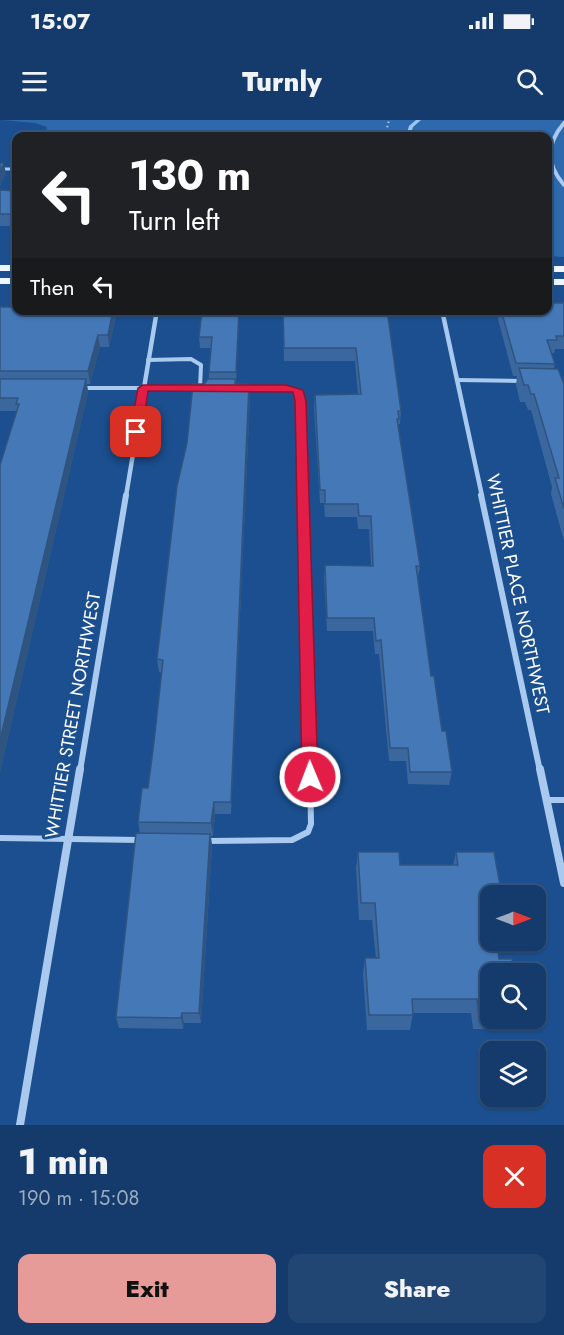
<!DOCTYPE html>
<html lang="en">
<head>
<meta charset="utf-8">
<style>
  :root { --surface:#143b6b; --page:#214673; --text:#f1f3f6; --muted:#9dadc1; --line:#33557e; --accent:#e69b98 }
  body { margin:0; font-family:Jost,sans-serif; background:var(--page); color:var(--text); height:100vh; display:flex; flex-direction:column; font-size:22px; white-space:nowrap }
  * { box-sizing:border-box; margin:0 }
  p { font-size:20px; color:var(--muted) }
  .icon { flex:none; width:33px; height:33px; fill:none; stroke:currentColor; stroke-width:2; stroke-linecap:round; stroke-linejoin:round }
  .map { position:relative; height:1005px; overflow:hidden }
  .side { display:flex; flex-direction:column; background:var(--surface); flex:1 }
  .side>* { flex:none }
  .banner { position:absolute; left:12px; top:12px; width:540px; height:183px; border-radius:12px; box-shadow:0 2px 4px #0004,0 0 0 2px var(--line); background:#202124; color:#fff; overflow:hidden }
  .needle { width:39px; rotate:90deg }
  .buttons { position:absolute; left:480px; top:765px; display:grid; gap:12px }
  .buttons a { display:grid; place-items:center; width:66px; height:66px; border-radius:12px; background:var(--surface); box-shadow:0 2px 4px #0004,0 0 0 2px var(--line); font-size:30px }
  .pin { position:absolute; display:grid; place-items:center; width:51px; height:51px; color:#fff; margin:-26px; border-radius:12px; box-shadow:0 3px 9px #0006 }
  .me { position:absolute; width:66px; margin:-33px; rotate:359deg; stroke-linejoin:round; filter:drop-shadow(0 0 4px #0008) }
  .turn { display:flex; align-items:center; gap:21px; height:126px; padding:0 18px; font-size:27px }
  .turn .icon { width:78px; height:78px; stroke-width:2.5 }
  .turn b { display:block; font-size:42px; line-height:51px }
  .then { display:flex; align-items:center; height:57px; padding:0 18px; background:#0003; gap:12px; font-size:22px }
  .round { display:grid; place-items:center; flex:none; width:63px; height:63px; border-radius:12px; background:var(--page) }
  .head { display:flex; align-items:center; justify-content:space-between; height:102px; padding:0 18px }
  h1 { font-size:36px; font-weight:800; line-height:45px }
  .button { display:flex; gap:12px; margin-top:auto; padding:12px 18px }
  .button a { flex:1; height:69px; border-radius:12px; background:var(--accent); color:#111; font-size:24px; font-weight:800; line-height:69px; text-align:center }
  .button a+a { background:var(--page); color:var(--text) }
  .status { display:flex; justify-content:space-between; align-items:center; height:42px; padding:0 30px; background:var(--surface); direction:ltr }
  .status svg { height:16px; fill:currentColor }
  header { display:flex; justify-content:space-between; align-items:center; height:78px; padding:0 18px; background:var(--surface); font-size:27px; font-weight:800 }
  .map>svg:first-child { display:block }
</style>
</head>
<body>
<div class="status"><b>15:07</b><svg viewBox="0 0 49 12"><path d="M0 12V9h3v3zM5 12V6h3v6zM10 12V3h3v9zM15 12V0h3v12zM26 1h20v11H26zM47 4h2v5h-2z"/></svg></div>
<header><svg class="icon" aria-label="menu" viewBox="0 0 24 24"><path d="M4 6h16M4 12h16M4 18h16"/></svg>Turnly<svg class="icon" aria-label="search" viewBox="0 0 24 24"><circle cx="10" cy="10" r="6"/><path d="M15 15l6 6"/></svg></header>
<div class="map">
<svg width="564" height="1005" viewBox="0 0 564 1005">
  <rect width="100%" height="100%" fill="#1b4f8f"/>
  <polygon fill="#2e69ad" points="2,0 564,0 564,137 548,136 548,16 35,16 35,14 46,11 47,7 35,3"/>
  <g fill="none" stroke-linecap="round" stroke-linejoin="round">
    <polygon fill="#9cc4f0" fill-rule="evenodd" points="416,0 421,0 413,7 410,16 406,16 409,6"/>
    <polyline stroke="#a9c9ee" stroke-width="2" stroke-dasharray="1.5 3" stroke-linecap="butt" points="385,16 389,0"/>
    <polyline stroke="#a9c9ee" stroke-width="3" points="0,49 16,49"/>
    <g stroke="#a9c9ee" stroke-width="4">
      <polyline points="148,240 191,239 201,245 200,268"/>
      <polyline points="457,260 520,261"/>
      <polyline points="81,268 196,268"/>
      <polyline points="243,268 297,270 301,281 303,376"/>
    </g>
    <polyline stroke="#a9c9ee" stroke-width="4.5" points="303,375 310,651"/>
    <g stroke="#a9c9ee" stroke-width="6">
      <polyline points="546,680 564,680"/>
      <polyline points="0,718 141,720"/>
      <polyline points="207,721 292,720 308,712 311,704 310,649"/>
    </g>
    <path stroke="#a9c9ee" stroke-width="4" d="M564,3C546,24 546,44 564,65"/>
    <g stroke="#a9c9ee" stroke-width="4.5">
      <polyline points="442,190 482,376"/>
      <polyline points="126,376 157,190"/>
    </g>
    <g stroke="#a9c9ee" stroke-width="6">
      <polyline points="481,375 540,651"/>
      <polyline points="80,651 126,375"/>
    </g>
    <g stroke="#a9c9ee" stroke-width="8">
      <polyline points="540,649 564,763"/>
      <polyline points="20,1005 80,649"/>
    </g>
    <g fill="#f0f6ff" fill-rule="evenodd">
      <rect x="0" y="145" width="16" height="6"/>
      <rect x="548" y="146" width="16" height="6"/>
      <rect x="0" y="158" width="16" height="6"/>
      <rect x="548" y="159" width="16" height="6"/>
    </g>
  </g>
  <g fill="#3a679d">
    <polygon points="0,70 16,71 16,106 0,106"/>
    <polygon points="564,183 564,229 555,229 554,233 551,233 555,244 554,249 564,264 564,421 551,374 552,367 531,290 528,290 525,282 520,282 516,265 517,256 513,256 498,199 499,190 548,190"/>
    <polygon points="0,187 16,190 115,190 116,196 109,227 100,227 90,264 87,264 88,272 0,652 0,345 17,291 0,291"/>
    <polygon points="283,190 387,190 401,291 400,304 399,304 398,307 420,446 418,458 431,556 442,611 452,652 449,665 408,664 406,641 389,641 379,534 375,534 373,511 327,511 324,458 325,445 371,446 369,409 358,409 357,397 325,397 324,383 320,383 314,288 315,275 358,274 355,241 284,241"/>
    <polygon points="239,202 236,264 249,264 250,277 231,694 215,694 213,716 211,716 212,726 201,903 184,903 183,909 119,908 116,897 140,713 138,702 148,668 154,622 162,553 159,552 157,539 204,264 209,259 209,252 211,228 200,228 199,217"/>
    <polygon points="358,732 400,745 453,745 456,732 490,776 490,898 520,898 515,909 473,909 471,893 413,893 410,910 367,910 363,854 365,838 376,838 372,800 359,800 356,748"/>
  </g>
  <g fill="#305480">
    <polygon points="4,43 6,54 0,67 0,51"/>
    <polygon points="113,190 115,190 116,196 109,227 108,215"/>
    <polygon points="239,191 239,202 236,264 236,252"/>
    <polygon points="98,215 100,227 90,264 88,251"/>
    <polygon points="86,259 88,272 0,652 0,620"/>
    <polygon points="249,264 250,277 231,694 231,682"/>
    <polygon points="214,682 215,694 213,716 211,703"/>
    <polygon points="210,714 212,726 201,903 199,893"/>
    <polygon points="182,893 184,903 183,909 181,898"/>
  </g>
  <g fill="#4478b7" stroke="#305480" stroke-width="1.5">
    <polygon points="0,43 4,43 0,51"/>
    <polygon points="0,70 16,71 16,94 0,94"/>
    <polygon points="548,183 564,183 564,216 556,216 557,220 547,220 555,244 516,243 501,190 548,190"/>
    <polygon points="0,187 16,187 16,190 113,190 108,215 98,215 88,251 0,251"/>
    <polygon points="283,190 387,190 401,291 398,291 399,299 397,299 420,446 416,446 431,556 434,556 442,611 446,611 452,652 410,652 408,628 390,628 381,520 376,521 374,498 327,498 325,445 373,446 371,396 359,396 358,384 325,384 325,370 320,370 315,275 361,274 356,228 284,228"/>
    <polygon points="202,191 239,191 236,252 209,252 212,217 199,217"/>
    <polygon points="519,248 558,249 564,264 564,389 555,358 559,358 534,274 531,274 528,265 524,265"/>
    <polygon points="0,259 86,259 0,620 0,345 19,284 16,284 18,278 0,278"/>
    <polygon points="208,259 235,259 235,264 249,264 231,682 214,682 211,703 138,702 142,668 148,668 154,622 163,540 157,539 177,366 187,323 193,264 204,264"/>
    <polygon points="136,713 210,714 199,893 182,893 181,898 116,897"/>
    <polygon points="358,732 399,732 400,745 458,745 456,732 494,732 502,776 490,776 490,820 496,820 499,839 512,839 515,854 490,854 490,895 479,895 477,879 412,879 413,895 369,895 365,838 379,838 375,783 361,783"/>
  </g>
  <polygon fill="#e11d48" stroke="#92132f" stroke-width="1.5" points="143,265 286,265 303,270 306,281 318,657 316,662 310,664 305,662 302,657 295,281 293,272 148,271 142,312 136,315 130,312 138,268"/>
  <g text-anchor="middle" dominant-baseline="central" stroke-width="6" stroke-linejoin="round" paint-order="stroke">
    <g font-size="18" fill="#fff" stroke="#1b4f8f">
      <text transform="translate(518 474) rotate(78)">WHITTIER PLACE NORTHWEST</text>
      <text transform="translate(73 595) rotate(-80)">WHITTIER STREET NORTHWEST</text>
    </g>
  </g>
</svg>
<div class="buttons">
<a><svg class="needle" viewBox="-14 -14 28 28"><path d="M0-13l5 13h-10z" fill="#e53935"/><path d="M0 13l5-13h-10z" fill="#9dadc1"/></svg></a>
<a><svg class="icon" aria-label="search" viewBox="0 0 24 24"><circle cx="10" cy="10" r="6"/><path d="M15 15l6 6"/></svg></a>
<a><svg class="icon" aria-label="layers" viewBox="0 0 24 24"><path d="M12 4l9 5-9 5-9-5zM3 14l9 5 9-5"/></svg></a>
</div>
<div class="pin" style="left:136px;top:312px;background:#d93025"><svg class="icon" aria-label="arrive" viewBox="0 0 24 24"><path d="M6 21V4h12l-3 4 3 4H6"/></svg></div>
<svg class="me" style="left:310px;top:657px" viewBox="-20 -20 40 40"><circle r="17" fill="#e11d48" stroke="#fff" stroke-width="3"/><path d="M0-11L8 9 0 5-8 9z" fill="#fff"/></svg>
<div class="banner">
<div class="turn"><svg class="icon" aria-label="left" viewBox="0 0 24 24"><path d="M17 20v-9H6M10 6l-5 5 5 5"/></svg><div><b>130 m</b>Turn left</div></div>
<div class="then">Then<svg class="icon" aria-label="left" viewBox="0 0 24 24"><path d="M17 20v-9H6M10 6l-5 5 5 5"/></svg></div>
</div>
</div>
<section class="side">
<div class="head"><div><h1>1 min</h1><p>190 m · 15:08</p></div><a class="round" style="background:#d93025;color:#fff"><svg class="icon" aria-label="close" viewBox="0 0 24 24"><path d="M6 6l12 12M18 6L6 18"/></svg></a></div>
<div class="button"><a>Exit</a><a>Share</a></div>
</section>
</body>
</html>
